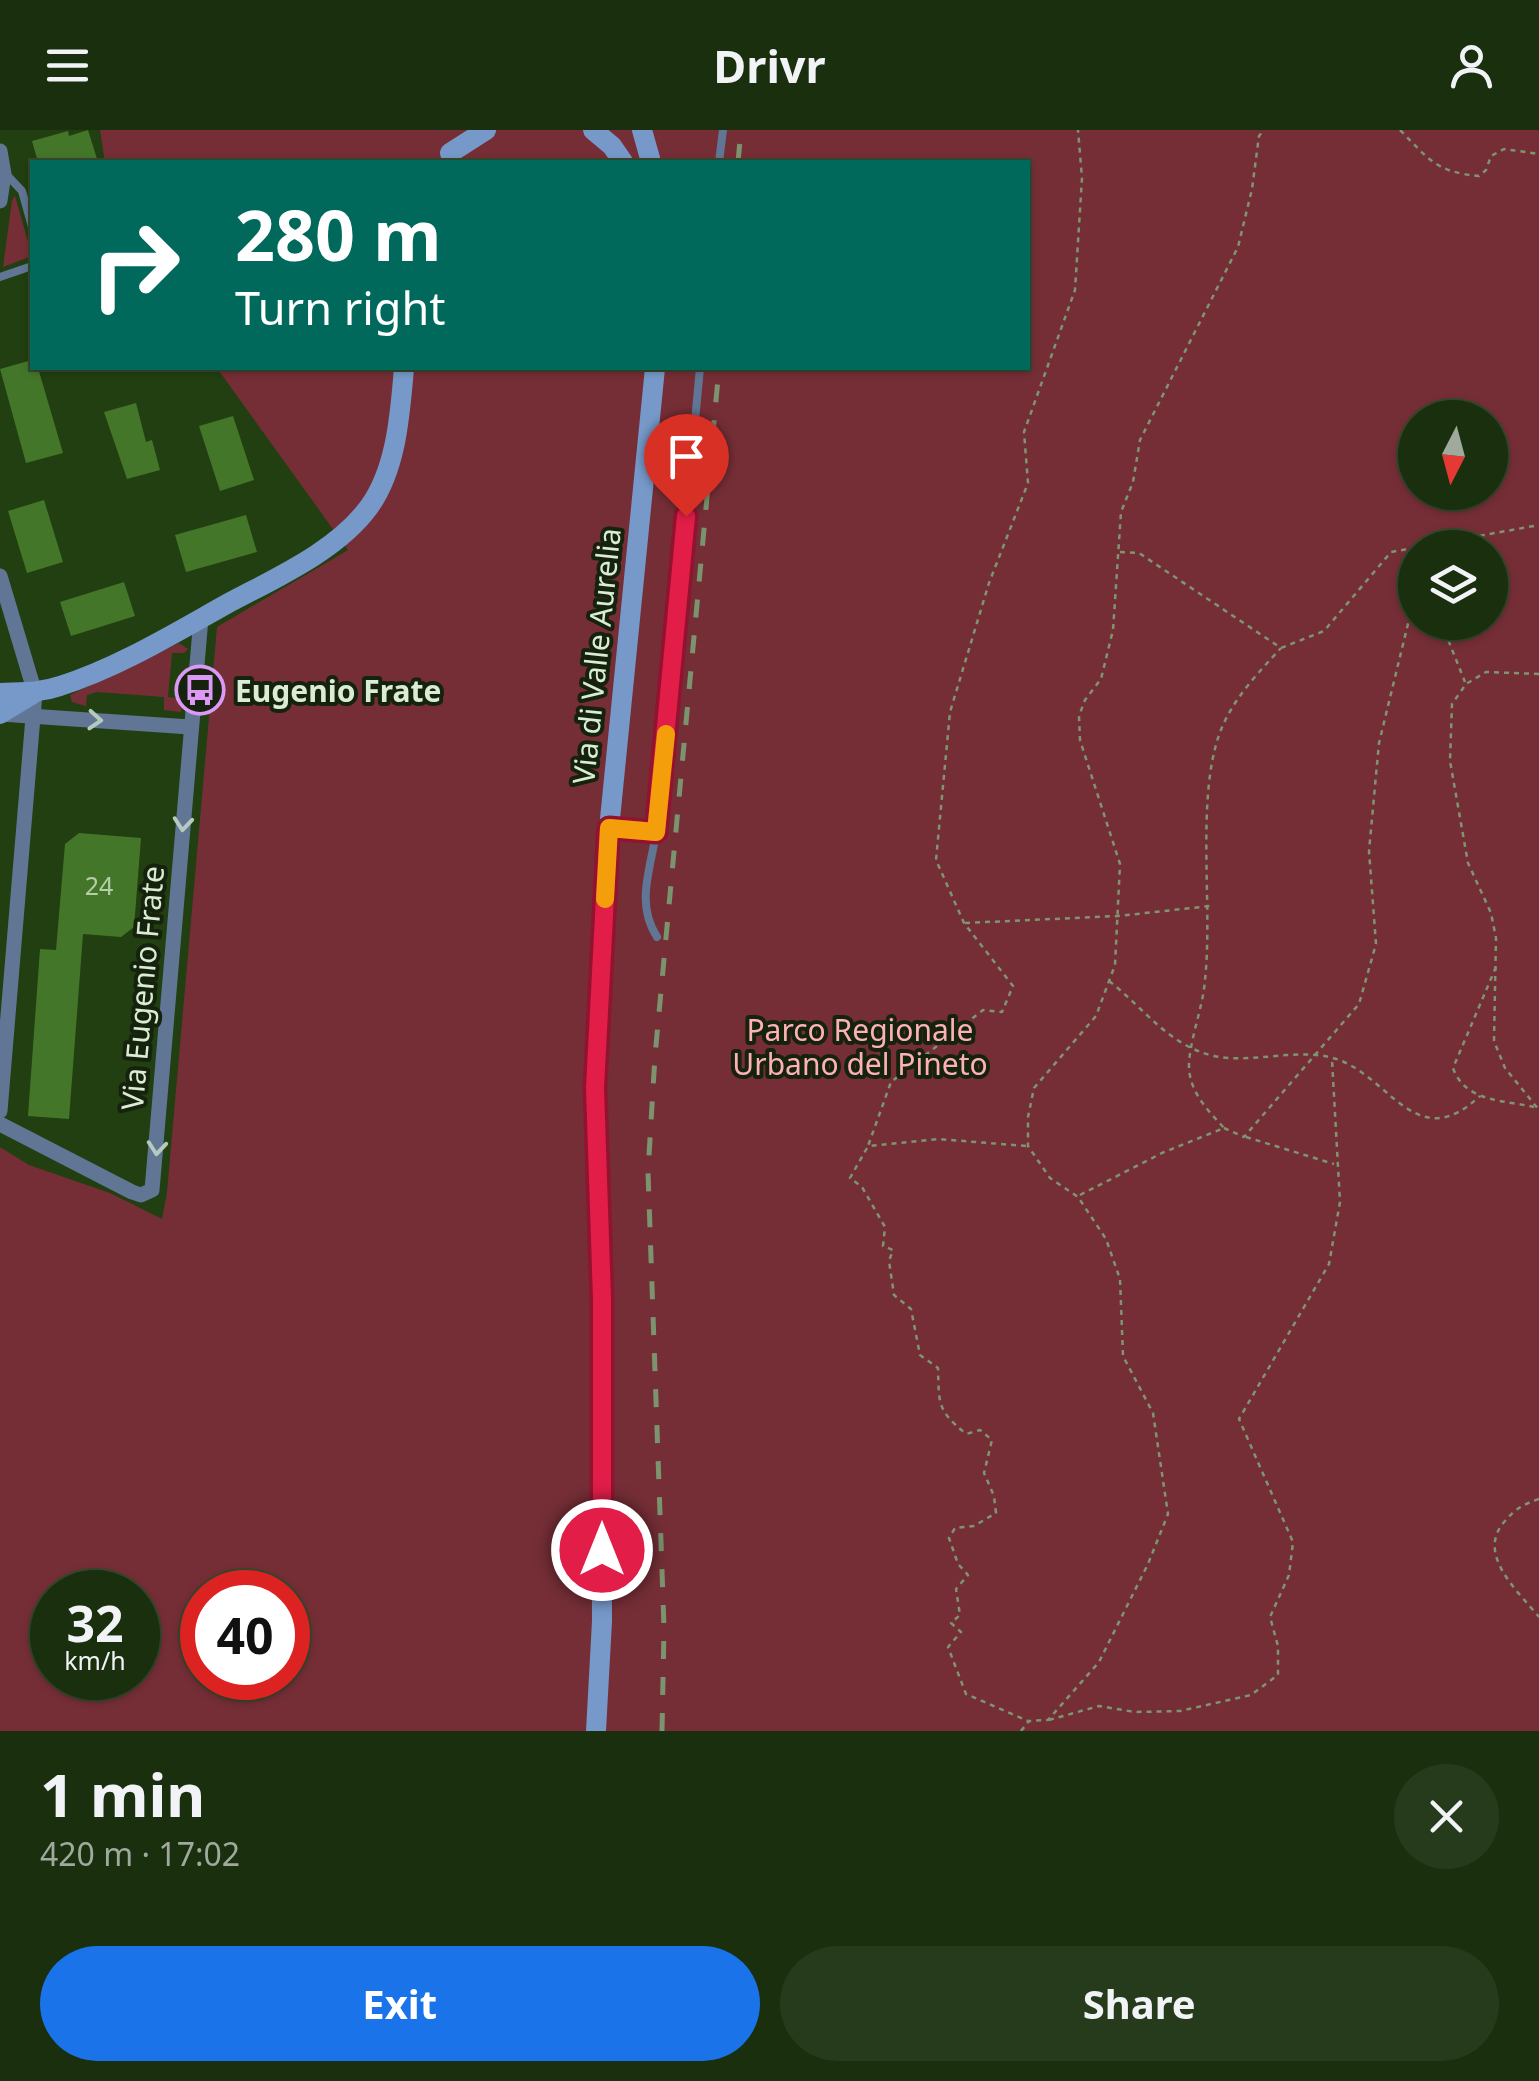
<!DOCTYPE html>
<html lang="en">
<head>
<meta charset="utf-8">
<style>
  :root { --surface:#192f0d; --page:#263b1b; --text:#f1f3f6; --muted:#9fa99d; --line:#374a2e; --accent:#1a73e8 }
  body { margin:0; font-family:"Noto Sans",sans-serif; background:var(--page); color:var(--text); height:100vh; display:flex; flex-direction:column; font-size:38px; white-space:nowrap }
  * { box-sizing:border-box; margin:0 }
  p { font-size:32px; color:var(--muted) }
  .icon { flex:none; width:55px; height:55px; fill:none; stroke:currentColor; stroke-width:2; stroke-linecap:round; stroke-linejoin:round }
  .map { position:relative; height:1601px; overflow:hidden }
  .details { display:flex; flex-direction:column; background:var(--surface); flex:1 }
  .details>* { flex:none }
  .banner { position:absolute; left:30px; top:30px; width:1000px; height:210px; border-radius:0px; box-shadow:0 2px 8px #0004,0 0 0 2px var(--line); background:#00695c; color:#fff; overflow:hidden }
  .needle { width:65px; rotate:186deg }
  .fabs { position:absolute; left:1398px; top:270px; display:grid; gap:20px }
  .fabs a { display:grid; place-items:center; width:110px; height:110px; border-radius:50%; background:var(--surface); box-shadow:0 2px 8px #0004,0 0 0 2px var(--line); font-size:50px }
  .speed { position:absolute; left:30px; top:1440px; display:flex; gap:20px; font-size:50px; font-weight:700; text-align:center }
  .speed>* { display:grid; place-content:center; width:130px; height:130px; border-radius:50%; background:var(--surface); box-shadow:0 2px 8px #0004,0 0 0 2px var(--line); line-height:1 }
  .speed small { font-size:25px; font-weight:400 }
  .speed .limit { border:15px solid #d22; background:#fff; color:#111 }
  .pin { position:absolute; display:grid; place-items:center; width:85px; height:85px; color:#fff; margin:-102px -42px; border-radius:50% 50% 50% 0; rotate:-45deg; box-shadow:0 0 10px #0007 }
  .pin .icon { rotate:45deg }
  .me { position:absolute; width:110px; margin:-55px; rotate:0deg; stroke-linejoin:round; filter:drop-shadow(0 0 8px #0008) }
  .turn { display:flex; align-items:center; gap:35px; height:210px; padding:0 40px; font-size:45px }
  .turn .icon { width:130px; height:130px; stroke-width:2.5 }
  .turn b { display:block; font-size:70px; line-height:85px }
  .round { display:grid; place-items:center; flex:none; width:105px; height:105px; border-radius:52px; background:var(--page) }
  .headline { display:flex; align-items:center; justify-content:space-between; height:170px; padding:0 40px }
  h1 { font-size:60px; font-weight:700; line-height:75px }
  .action { display:flex; gap:20px; margin-top:auto; padding:20px 40px }
  .action a { flex:1; height:115px; border-radius:60px; background:var(--accent); color:#fff; font-size:40px; font-weight:700; line-height:115px; text-align:center }
  .action a+a { background:var(--page); color:var(--text) }
  header { display:flex; justify-content:space-between; align-items:center; height:130px; padding:0 40px; background:var(--surface); font-size:45px; font-weight:700 }
  .map>svg:first-child { display:block }
</style>
</head>
<body>
<header><svg class="icon" aria-label="menu" viewBox="0 0 24 24"><path d="M4 6h16M4 12h16M4 18h16"/></svg>Drivr<svg class="icon" aria-label="person" viewBox="0 0 24 24"><circle cx="12" cy="8" r="4"/><path d="M4 21q1-7 8-7t8 7"/></svg></header>
<div class="map">
<svg width="1539" height="1601" viewBox="0 0 1539 1601">
  <rect width="100%" height="100%" fill="#213f11"/>
  <g fill="#752e36" fill-rule="evenodd">
    <path d="M100,0H1539V1601H0V1017L29,1035L110,1063L162,1089L167,1062L217,497L348,420L217,238H1028V32H105ZM1415,288H1490V362H1415ZM1415,418H1490V492H1415ZM52,1462H138V1548H52ZM202,1462H288V1548H202Z"/>
    <polygon points="15,66 32,126 3,137 12,70"/>
    <polygon points="179,513 188,519 184,523 172,523 168,567 182,569 181,582 164,580 164,567 97,562 87,565 86,576 72,572 70,565"/>
  </g>
  <g fill="#44762a">
    <polygon points="88,0 98,32 38,32 32,11 68,1 69,6"/>
    <polygon points="32,230 32,238 38,238 63,323 26,333 0,239"/>
    <polygon points="136,273 146,312 152,310 160,340 127,349 104,282"/>
    <polygon points="233,286 254,350 220,361 199,296"/>
    <polygon points="44,370 63,432 27,443 8,381"/>
    <polygon points="246,385 257,422 186,442 175,405"/>
    <polygon points="124,452 135,486 71,506 60,472"/>
    <polygon points="79,703 141,708 134,797 121,807 83,804 69,989 28,986 40,819 56,820 65,714"/>
  </g>
  <g fill="none" stroke-linecap="round" stroke-linejoin="round">
    <g stroke="#7d9571" stroke-width="2.5" stroke-dasharray="5 5" stroke-linecap="butt">
      <path d="M1400,0C1429,29 1435,42 1479,46L1486,40L1491,26L1504,19L1539,24"/>
      <polyline points="1120,422 1139,423 1281,518 1324,501 1391,422 1539,395"/>
      <polyline points="1441,492 1465,552"/>
      <polyline points="1539,544 1486,542 1466,554 1452,574 1450,631 1468,733 1491,783 1496,808 1494,911 1505,938 1539,980"/>
      <polyline points="965,793 1118,786 1210,776"/>
      <path d="M1496,837L1453,938C1465,972 1503,970 1534,977"/>
      <path d="M1109,851C1144,878 1169,916 1214,926C1255,935 1305,914 1344,932C1394,955 1419,1023 1480,966"/>
      <polyline points="1224,998 1244,1007 1359,874 1376,814 1369,721 1379,613 1415,465"/>
      <polyline points="1246,1007 1334,1034"/>
      <polyline points="1026,1016 938,1009 868,1016 891,952 983,880 1002,882 1013,856 964,793 936,730 950,582 989,453 1028,353 1024,302 1075,160 1082,48 1078,0"/>
      <path d="M867,1018L850,1048L862,1057L885,1097L883,1116L893,1120L889,1131L894,1165L911,1179L920,1225L938,1238C939,1274 937,1280 966,1304L980,1300L992,1310L984,1343L994,1366L996,1383L974,1396L955,1398L949,1408L958,1434L968,1445L956,1459L960,1485L951,1493L961,1502L948,1517L966,1564L1028,1591"/>
      <path d="M1080,1065L1162,1023L1224,998C1207,979 1188,961 1189,933C1191,905 1203,877 1205,850C1213,776 1196,672 1219,605C1231,571 1257,544 1281,518"/>
      <path d="M1539,1369C1524,1374 1515,1379 1505,1391C1475,1424 1518,1461 1539,1487"/>
      <polyline points="1049,1590 1099,1576 1135,1582 1180,1581 1251,1565 1278,1545 1278,1516 1270,1487 1289,1445 1293,1412 1239,1289 1329,1134 1340,1072 1332,930"/>
      <polyline points="1021,1601 1029,1591 1048,1590 1099,1532 1148,1434 1168,1384 1153,1283 1123,1226 1120,1149 1106,1109 1078,1067 1050,1048 1028,1016 1028,987 1034,958 1096,886 1115,835 1120,734 1080,610 1079,586 1085,570 1101,549 1113,500 1121,382 1133,352 1140,310 1238,117 1252,59 1259,6 1264,0"/>
    </g>
    <g stroke="#607694" stroke-width="8">
      <polyline points="719,32 723,0"/>
      <polyline points="6,44 22,61 32,97"/>
      <polyline points="0,147 32,136"/>
      <polyline points="613,698 656,702 700,238"/>
      <path d="M656,702C651,739 635,773 657,807"/>
    </g>
    <g stroke="#607694" stroke-width="15">
      <polyline points="0,21 4,44 0,71"/>
      <polyline points="0,446 35,563 0,981"/>
      <polyline points="0,584 190,597"/>
      <polyline points="0,994 132,1062 141,1065 152,1060 201,488"/>
    </g>
    <g stroke="#7699c9" stroke-width="20">
      <polyline points="593,0 612,16 623,32"/>
      <polyline points="642,0 651,32"/>
      <polyline points="450,23 486,0"/>
      <path d="M0,563C21,562 40,563 60,556C117,538 173,504 225,475C273,449 336,422 369,377C397,338 400,283 404,238"/>
      <polyline points="0,584 33,564"/>
      <polyline points="596,1601 602,1491 601,1169 595,958 608,709 655,238"/>
    </g>
    <g stroke="#7b936f" stroke-width="5" stroke-dasharray="18 18" stroke-linecap="butt">
      <polyline points="738,32 741,0"/>
      <polyline points="662,1601 664,1498 648,1042 655,926 719,238"/>
    </g>
  </g>
  <defs><path id="oneway-chevron" d="M-2-3.5L2.5 0L-2 3.5" fill="none" stroke-width="1.6" stroke-linecap="round" stroke-linejoin="round" transform="scale(2.5)"/></defs>
  <g stroke="#b5c9bf">
    <use href="#oneway-chevron" transform="translate(95 590) rotate(4)"/>
    <use href="#oneway-chevron" transform="translate(183 694) rotate(95)"/>
    <use href="#oneway-chevron" transform="translate(157 1018) rotate(95)"/>
  </g>
  <g fill="none" stroke-linecap="round" stroke-linejoin="round">
    <g stroke="#92132f" stroke-width="25">
      <polyline id="route" points="602,1420 602,1169 595,958 608,709 609,698 656,702 686,386"/>
    </g>
    <use href="#route" stroke="#e11d48" stroke-width="18"/>
    <polyline stroke="#f59e0b" stroke-width="18" points="605,769 609,698 656,702 666,604"/>
  </g>
  <defs>
    <g id="bus-ring" transform="scale(2.5)"><circle r="9.5" fill="#15220e" stroke="#db99f5" stroke-width="1.5"/><path d="M-5-6H5V4H4V6H2V4H-2V6H-4V4H-5ZM-3.5-4V0h7V-4ZM-3.5 1.2v1.5H-2V1.2ZM2 1.2v1.5H3.5V1.2Z" fill="#db99f5"/></g>
  </defs>
  <g fill-rule="evenodd">
    <use href="#bus-ring" x="200" y="560"/>
  </g>
  <g text-anchor="middle" dominant-baseline="central" stroke-width="8" stroke-linejoin="round" paint-order="stroke">
    <g font-size="25" fill="#b4cea8">
      <text x="99" y="755">24</text>
    </g>
    <g font-size="30" fill="#daecd2" stroke="#15220e">
      <text transform="translate(596 526) rotate(-84)">Via di Valle Aurelia</text>
      <text transform="translate(142 858) rotate(-85)">Via Eugenio Frate</text>
    </g>
    <g font-size="30" font-weight="bold" fill="#daecd2" stroke="#15220e" text-anchor="start">
      <text x="235" y="560">Eugenio Frate</text>
    </g>
    <g font-size="30" fill="#fdb1b4" stroke="#15220e">
      <text x="860" y="899">Parco Regionale<tspan x="860" dy="34">Urbano del Pineto</tspan></text>
    </g>
  </g>
</svg>
<div class="fabs">
<a><svg class="needle" viewBox="-14 -14 28 28"><path d="M0-13l5 13h-10z" fill="#e53935"/><path d="M0 13l5-13h-10z" fill="#9fa99d"/></svg></a>
<a><svg class="icon" aria-label="layers" viewBox="0 0 24 24"><path d="M12 4l9 5-9 5-9-5zM3 14l9 5 9-5"/></svg></a>
</div>
<div class="speed"><div>32<small>km/h</small></div><div class="limit">40</div></div>
<div class="pin" style="left:686px;top:386px;background:#d93025"><svg class="icon" aria-label="arrive" viewBox="0 0 24 24"><path d="M6 21V4h12l-3 4 3 4H6"/></svg></div>
<svg class="me" style="left:602px;top:1420px" viewBox="-20 -20 40 40"><circle r="17" fill="#e11d48" stroke="#fff" stroke-width="3"/><path d="M0-11L8 9 0 5-8 9z" fill="#fff"/></svg>
<div class="banner">
<div class="turn"><svg class="icon" aria-label="right" viewBox="0 0 24 24"><path d="M7 20v-9h11M14 6l5 5-5 5"/></svg><div><b>280 m</b>Turn right</div></div>
</div>
</div>
<section class="details">
<div class="headline"><div><h1>1 min</h1><p>420 m · 17:02</p></div><a class="round"><svg class="icon" aria-label="close" viewBox="0 0 24 24"><path d="M6 6l12 12M18 6L6 18"/></svg></a></div>
<div class="action"><a>Exit</a><a>Share</a></div>
</section>
</body>
</html>
